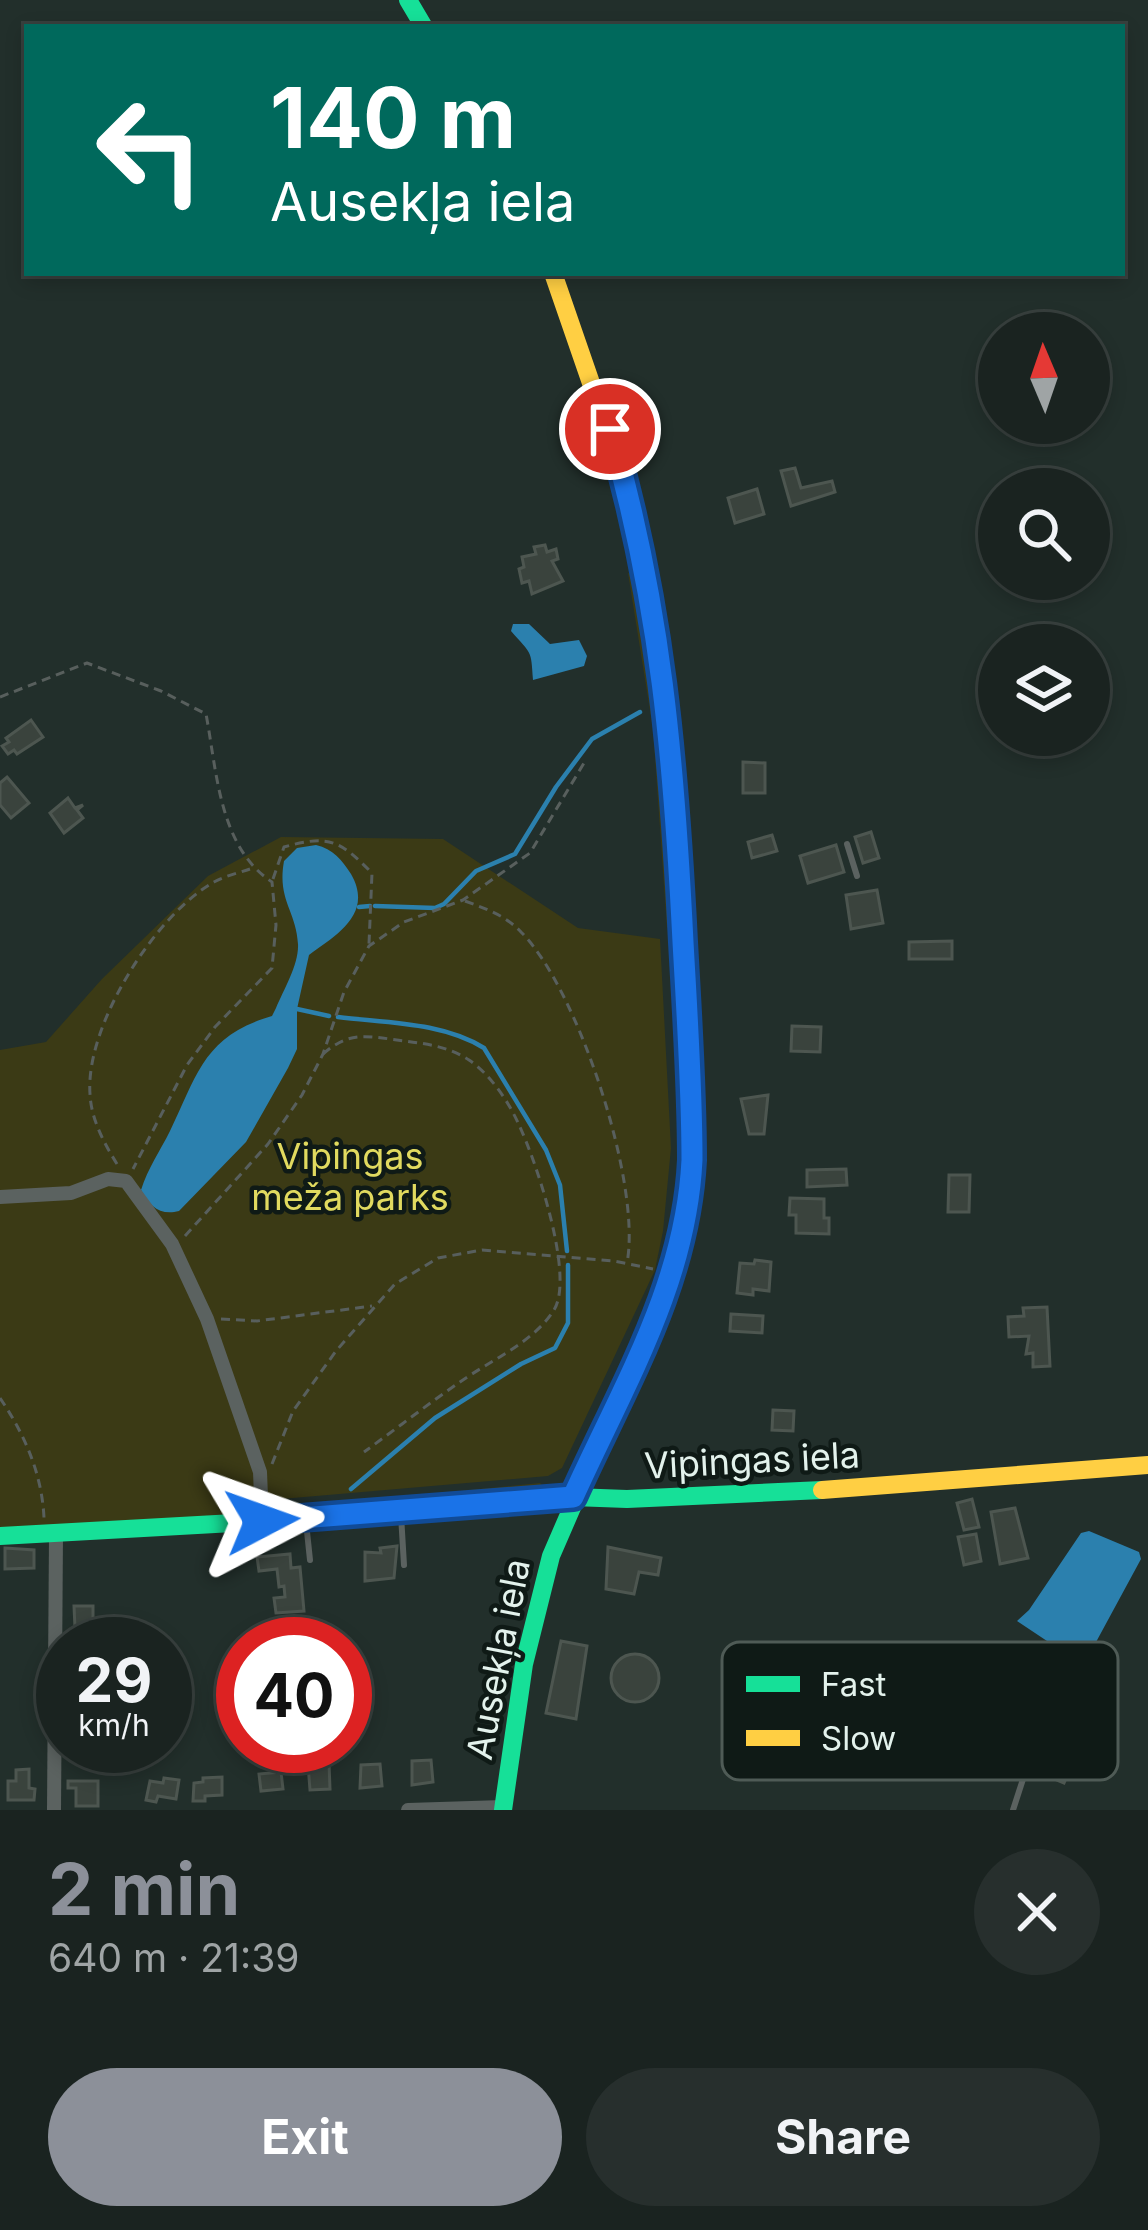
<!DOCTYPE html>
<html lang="en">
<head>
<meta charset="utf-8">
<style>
  :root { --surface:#1a2320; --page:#272f2d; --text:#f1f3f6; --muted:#9fa4a5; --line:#38403e; --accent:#8c9099 }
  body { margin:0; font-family:Inter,sans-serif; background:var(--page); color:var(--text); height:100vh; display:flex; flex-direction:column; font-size:45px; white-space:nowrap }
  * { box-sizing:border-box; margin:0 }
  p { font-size:39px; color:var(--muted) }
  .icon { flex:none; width:66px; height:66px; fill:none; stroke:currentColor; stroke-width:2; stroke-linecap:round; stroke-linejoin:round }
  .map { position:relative; height:1810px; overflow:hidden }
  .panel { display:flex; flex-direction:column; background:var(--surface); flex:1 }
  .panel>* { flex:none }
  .hud { position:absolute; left:24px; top:24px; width:1101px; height:252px; border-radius:0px; box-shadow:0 6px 18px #0003,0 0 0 3px var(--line); background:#00695c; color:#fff; overflow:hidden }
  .needle { width:78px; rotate:358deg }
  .buttons { position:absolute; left:978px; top:312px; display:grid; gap:24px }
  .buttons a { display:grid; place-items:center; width:132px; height:132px; border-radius:50%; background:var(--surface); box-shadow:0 6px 18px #0003,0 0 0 3px var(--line); font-size:60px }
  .speed { position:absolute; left:36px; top:1617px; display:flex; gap:24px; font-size:60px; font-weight:700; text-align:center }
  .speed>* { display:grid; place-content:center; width:156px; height:156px; border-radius:50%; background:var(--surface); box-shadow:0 6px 18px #0003,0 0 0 3px var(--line); line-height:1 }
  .speed small { font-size:30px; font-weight:400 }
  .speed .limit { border:18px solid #d22; background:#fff; color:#111 }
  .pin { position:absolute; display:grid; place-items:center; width:102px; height:102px; color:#fff; margin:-51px; border:6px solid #fff; border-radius:50%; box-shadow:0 3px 12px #0007 }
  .me { position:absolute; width:132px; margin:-66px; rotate:86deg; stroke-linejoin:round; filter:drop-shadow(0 0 9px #0008) }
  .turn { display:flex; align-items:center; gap:42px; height:252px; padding:0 48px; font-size:54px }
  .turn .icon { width:156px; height:156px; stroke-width:2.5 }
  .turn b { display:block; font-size:84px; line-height:102px }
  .round { display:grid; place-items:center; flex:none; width:126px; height:126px; border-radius:63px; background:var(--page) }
  .head { display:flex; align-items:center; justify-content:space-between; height:204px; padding:0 48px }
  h1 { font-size:72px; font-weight:700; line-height:90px; color:var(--accent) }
  .button { display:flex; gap:24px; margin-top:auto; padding:24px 48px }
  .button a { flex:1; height:138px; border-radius:72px; background:var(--accent); color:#fff; font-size:48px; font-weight:700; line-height:138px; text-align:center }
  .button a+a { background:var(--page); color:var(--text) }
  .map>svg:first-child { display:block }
</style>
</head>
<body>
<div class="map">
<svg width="1148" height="1810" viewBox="0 0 1148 1810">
  <rect width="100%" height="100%" fill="#222f2b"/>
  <g fill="#3b3a15">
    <polygon points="628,573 633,575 659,728 672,927 667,928 653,729"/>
    <polygon points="281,837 443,839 578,928 660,939 671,1148 663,1231 655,1270 562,1468 548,1476 258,1501 252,1513 0,1530 0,1050 46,1042 102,979 208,876"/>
    <polygon points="540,1483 547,1490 314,1510 310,1506"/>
  </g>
  <g fill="#2b80ae">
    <path d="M513,624H529L550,644L579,640L587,656L584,666L533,680C531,649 532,655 511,631Z"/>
    <path d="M316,845C333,849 342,860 351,874C374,914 336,935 309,955L297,1009V1049L288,1068L246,1142L179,1211C160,1216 149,1206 141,1190C148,1168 160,1151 170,1131C198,1073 204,1036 272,1016L276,1008C284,989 299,964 298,944C296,910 277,900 284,861L297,848Z"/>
    <polygon points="1089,1531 1139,1552 1141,1559 1089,1655 1083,1658 1047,1641 1017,1621 1029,1610 1081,1533"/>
  </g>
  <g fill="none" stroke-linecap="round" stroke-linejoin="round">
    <g stroke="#2b80ae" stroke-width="4.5">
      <polyline points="375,906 435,908 444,904 476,871 515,854 556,787 592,739 640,712"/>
      <polyline points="359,907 370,906"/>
      <polyline points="297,1009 329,1016"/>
      <path d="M338,1017C386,1023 442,1022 484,1048L546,1150L560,1185L567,1251"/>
      <polyline points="351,1489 435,1418 521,1364 555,1348 568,1323 568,1265"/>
    </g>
  </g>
  <g fill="#3a433d" stroke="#4d5650" stroke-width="3">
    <polygon points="795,468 801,488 832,481 835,492 791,506 781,471"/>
    <polygon points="757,489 764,514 735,523 728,498"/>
    <polygon points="545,545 547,552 556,549 558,559 552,561 563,581 532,594 529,581 522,583 519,569 524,567 522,557 536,554 534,547"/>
    <polygon points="31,720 43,737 17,754 14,750 8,754 2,746 9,742 6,738"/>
    <polygon points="743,762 765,763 765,793 743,793"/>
    <polygon points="7,777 29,803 11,818 0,805 0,783"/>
    <polygon points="68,798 75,808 83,805 77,810 83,818 64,833 50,813"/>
    <polygon points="871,832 879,858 863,863 855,837"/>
    <polygon points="772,835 777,851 752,858 748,842"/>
    <polygon points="836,845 844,872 808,883 800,856"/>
    <polygon points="877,890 883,923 851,929 846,895"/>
    <polygon points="952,941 952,959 909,959 909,942"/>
    <polygon points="792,1026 821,1027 820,1052 791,1051"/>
    <polygon points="768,1095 764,1134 749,1134 741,1099"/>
    <polygon points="846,1169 847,1185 807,1187 807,1170"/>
    <polygon points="949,1175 970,1175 969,1212 948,1212"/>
    <polygon points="790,1198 824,1199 824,1218 829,1218 829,1234 796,1233 796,1215 789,1215"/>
    <polygon points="755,1260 771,1262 769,1291 753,1289 753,1295 737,1293 740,1263 754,1264"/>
    <polygon points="1047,1307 1050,1366 1033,1367 1033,1353 1026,1354 1029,1336 1009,1337 1008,1317 1024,1316 1023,1308"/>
    <polygon points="731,1314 763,1316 762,1333 730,1331"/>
    <polygon points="773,1410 794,1411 793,1431 772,1430"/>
    <polygon points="972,1499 979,1527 964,1530 957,1503"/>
    <polygon points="1015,1508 1028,1558 1000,1564 991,1512"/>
    <polygon points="976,1534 981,1561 964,1565 958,1537"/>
    <polygon points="397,1546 394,1578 365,1581 365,1552 381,1553 380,1548"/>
    <polygon points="608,1547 661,1558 658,1575 639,1572 634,1594 606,1589"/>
    <polygon points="5,1548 34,1550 34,1568 5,1569"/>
    <polygon points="290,1554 291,1568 300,1567 304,1611 276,1613 274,1598 285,1597 284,1586 279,1587 277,1569 259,1571 257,1557"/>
    <polygon points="74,1606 93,1606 93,1628 75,1628"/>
    <polygon points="561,1641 587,1646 576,1719 546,1713"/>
    <circle cx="635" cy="1678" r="24"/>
    <polygon points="1054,1746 1076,1755 1064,1783 1052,1778 1055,1772 1044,1767"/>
    <polygon points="431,1760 433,1782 412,1785 412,1761"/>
    <polygon points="329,1763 330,1789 310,1790 308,1764"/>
    <polygon points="380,1764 382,1786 360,1788 361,1765"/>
    <polygon points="29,1769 29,1788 35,1789 34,1800 8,1800 8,1781 16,1781 16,1770"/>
    <polygon points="281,1772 283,1789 261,1791 259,1774"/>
    <polygon points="222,1777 222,1795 205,1796 205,1801 193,1801 194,1783 203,1782 203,1778"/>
    <polygon points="164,1778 179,1780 176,1799 158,1796 156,1802 146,1800 150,1781 163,1783"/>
    <polygon points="68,1781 98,1781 98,1806 76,1806 76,1788 68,1788"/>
  </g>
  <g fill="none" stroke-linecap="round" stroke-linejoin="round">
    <g stroke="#585f5d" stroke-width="3" stroke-dasharray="9 6" stroke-linecap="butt">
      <path d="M0,697L87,663L161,691L206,714C217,772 219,847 272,882L276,925L272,968L215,1027L187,1065L133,1169"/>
      <path d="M273,879L284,847C330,834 340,841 372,873L369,944"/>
      <path d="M465,901C486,909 505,915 521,932C578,989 642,1184 627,1263"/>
      <path d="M323,1054C346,1034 361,1035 390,1039C417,1043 445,1044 469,1060C490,1074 509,1102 519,1125C536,1161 575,1276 554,1310C534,1342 491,1360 460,1382C428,1404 396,1429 364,1452"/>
      <path d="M117,1164C104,1143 91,1119 90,1094C85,1026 155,915 214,882C225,876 238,873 250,869"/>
      <polyline points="185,1236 268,1144 302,1095 323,1054 344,992 369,946 404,922 463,900 530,853 584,763"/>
      <polyline points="221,1319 257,1321 372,1306"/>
      <path d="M0,1398C25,1435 42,1474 44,1518"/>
      <polyline points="272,1464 293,1411 336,1351 395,1284 438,1258 482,1250 614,1261 653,1269"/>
    </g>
    <g stroke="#5b6260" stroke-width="6">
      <polyline points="847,844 857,876"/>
      <polyline points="401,1515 404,1565"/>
      <polyline points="306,1522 310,1560"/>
      <polyline points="1013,1810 1025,1773"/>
    </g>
    <g stroke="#5b6260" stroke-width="14">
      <polyline points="0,1197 71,1193 108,1179 126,1181 172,1244 207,1319 260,1472 262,1521"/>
      <polyline points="54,1810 56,1535"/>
      <polyline points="408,1810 503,1807"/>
    </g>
    <g stroke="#16e098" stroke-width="18">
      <polyline points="408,0 424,27"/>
      <polyline points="0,1536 306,1519 573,1497 627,1499 822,1490"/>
      <polyline points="503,1810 524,1664 551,1556 661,1302 687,1210 692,1160 681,865 664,672 641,555"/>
    </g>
    <g stroke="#ffcf43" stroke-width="18">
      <polyline points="553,273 629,493 641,555"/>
      <polyline points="822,1490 1148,1465"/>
    </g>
  </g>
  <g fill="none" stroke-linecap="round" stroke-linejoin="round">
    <g stroke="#114b97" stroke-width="30">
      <path id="route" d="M262,1521L573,1497C623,1386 686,1284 692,1160C692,1087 687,1014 683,942C674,760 661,606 610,429"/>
    </g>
    <use href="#route" stroke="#1a73e8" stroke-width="21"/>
  </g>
  <g text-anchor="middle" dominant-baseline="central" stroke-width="9" stroke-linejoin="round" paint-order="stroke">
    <g font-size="36" fill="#e1da5f" stroke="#0f1a16">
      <text x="350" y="1156">Vipingas<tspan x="350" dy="41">meža parks</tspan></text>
    </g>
    <g font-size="36" fill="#e3f2ec" stroke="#0f1a16">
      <text transform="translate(752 1460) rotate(-3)">Vipingas iela</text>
      <text transform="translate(498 1659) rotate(-79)">Ausekļa iela</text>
    </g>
  </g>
  <rect x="722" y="1642" width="396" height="138" rx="18" fill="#0f1a16" stroke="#4f5b56" stroke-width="3"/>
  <rect x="746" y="1676" width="54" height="16" fill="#16e098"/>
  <rect x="746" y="1730" width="54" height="16" fill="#ffcf43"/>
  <g font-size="33" fill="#e3f2ec">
    <text x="821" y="1696">Fast</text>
    <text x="821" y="1750">Slow</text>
  </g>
</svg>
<div class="buttons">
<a><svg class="needle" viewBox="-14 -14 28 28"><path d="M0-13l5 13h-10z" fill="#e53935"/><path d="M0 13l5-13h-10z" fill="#9fa4a5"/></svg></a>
<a><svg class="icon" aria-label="search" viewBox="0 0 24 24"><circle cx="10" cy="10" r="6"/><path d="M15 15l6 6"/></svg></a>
<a><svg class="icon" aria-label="layers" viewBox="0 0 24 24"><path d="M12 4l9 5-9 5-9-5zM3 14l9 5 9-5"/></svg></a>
</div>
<div class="speed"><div>29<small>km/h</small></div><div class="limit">40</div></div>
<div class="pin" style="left:610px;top:429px;background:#d93025"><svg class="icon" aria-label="arrive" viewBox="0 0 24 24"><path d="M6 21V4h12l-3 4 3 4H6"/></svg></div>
<svg class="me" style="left:262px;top:1521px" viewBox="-20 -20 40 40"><path d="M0-17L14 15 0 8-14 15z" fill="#1a73e8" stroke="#fff" stroke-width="4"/></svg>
<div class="hud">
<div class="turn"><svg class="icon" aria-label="left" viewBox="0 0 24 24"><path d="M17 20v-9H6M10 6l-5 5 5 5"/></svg><div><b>140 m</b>Ausekļa iela</div></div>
</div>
</div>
<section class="panel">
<div class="head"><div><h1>2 min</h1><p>640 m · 21:39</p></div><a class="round"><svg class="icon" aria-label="close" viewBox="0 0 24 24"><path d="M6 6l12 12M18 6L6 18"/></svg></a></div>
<div class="button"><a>Exit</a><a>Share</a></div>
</section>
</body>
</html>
